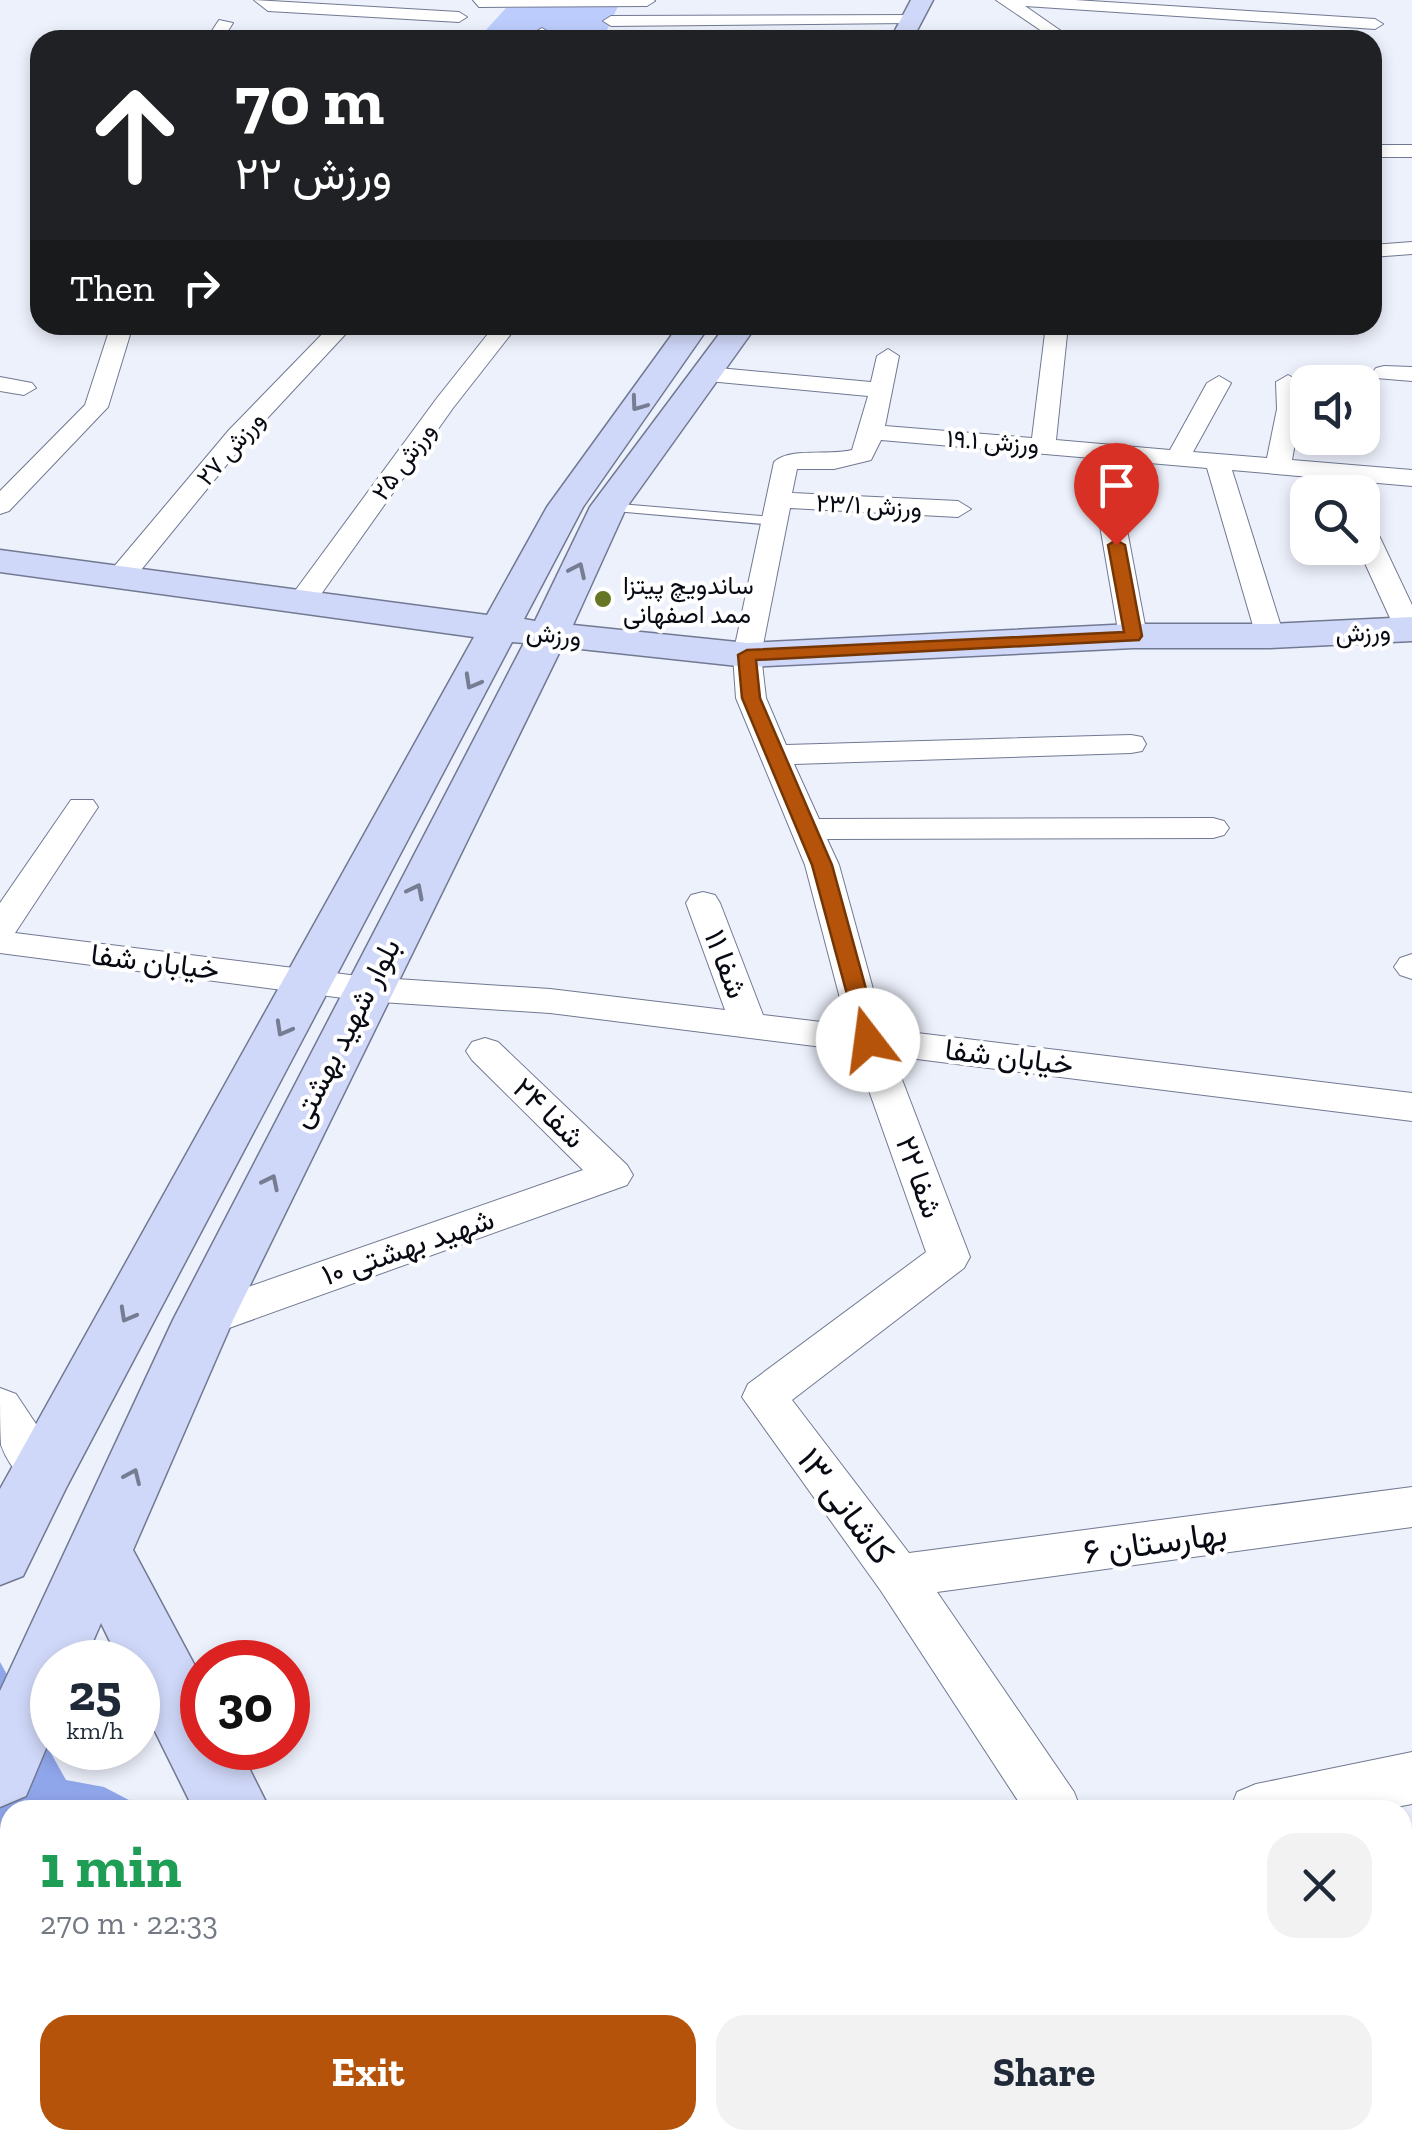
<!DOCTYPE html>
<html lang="en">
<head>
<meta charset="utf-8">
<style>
  :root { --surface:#fff; --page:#f2f2f3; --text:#1f2937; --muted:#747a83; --accent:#b45309 }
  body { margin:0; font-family:"Zilla Slab",Vazirmatn,serif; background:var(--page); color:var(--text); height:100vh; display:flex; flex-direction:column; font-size:38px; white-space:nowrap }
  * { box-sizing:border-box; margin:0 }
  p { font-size:32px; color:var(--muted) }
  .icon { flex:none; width:55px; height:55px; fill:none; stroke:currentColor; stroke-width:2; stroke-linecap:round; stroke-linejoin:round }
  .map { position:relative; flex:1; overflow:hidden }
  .details { position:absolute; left:0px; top:1800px; width:1412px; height:350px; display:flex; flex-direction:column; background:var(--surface); border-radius:30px 30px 0 0; box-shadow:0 5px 15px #0003 }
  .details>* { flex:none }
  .hud { position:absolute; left:30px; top:30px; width:1352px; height:305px; border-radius:30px; box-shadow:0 5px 15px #0003; background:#202124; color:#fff; overflow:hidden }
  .tools { position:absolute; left:1290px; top:365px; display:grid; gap:20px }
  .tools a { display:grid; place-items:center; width:90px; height:90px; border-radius:20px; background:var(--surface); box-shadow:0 5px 15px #0003; font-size:50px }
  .speed { position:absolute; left:30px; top:1640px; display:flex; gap:20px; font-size:50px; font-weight:700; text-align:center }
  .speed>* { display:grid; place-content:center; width:130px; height:130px; border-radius:50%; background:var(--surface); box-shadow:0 5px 15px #0003; line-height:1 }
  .speed small { font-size:25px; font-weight:400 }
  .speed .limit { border:15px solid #d22; background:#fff; color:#111 }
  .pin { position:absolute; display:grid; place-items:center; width:85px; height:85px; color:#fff; margin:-102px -42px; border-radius:50% 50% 50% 0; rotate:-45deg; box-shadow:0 0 10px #0007 }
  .pin .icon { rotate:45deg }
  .me { position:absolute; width:110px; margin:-55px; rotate:345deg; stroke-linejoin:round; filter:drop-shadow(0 0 8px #0008) }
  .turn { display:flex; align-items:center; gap:35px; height:210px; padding:0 40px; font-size:45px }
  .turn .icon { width:130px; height:130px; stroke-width:2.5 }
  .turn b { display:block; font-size:70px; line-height:85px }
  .then { display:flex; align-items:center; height:95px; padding:0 40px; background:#0003; gap:20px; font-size:38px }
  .round { display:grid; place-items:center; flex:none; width:105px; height:105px; border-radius:30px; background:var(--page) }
  .head { display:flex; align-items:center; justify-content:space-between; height:170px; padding:0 40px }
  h1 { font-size:60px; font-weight:700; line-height:75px; color:#1e9e55 }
  .cta { display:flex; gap:20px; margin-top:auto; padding:20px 40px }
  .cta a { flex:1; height:115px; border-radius:30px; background:var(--accent); color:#fff; font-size:40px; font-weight:700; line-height:115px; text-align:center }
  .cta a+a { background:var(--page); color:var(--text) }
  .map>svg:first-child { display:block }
</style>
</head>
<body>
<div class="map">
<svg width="1412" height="2150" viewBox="0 0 1412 2150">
  <rect width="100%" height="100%" fill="#edf1fc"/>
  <polygon fill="#bcccfc" points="619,4 607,30 486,30 506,8"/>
  <polygon fill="#90a6eb" points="0,1662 66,1780 104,1787 148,1810 10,1810 10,2140 322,2140 327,2150 0,2150"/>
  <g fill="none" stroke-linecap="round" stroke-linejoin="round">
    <g stroke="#717992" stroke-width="2">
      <polygon id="lane" points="608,503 774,517 781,521 774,525 603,510 603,504"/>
    </g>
    <g stroke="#717992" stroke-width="2">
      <g id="street">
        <polygon points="254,0 459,12 467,17 459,22 268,11"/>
        <polygon points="473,0 654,0 655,1 647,6 479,7"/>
        <polygon points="996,0 1075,0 1375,19 1383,24 1375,29 1025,6 1074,40 1055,40"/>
        <polygon points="916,15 918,18 910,23 611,26 603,21 611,16"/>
        <polygon points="219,20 233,23 222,40 206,40"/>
        <polygon points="542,28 550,33 550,40 534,40 534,33"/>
        <rect x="1372" y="145" width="40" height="12"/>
        <polygon points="1412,242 1412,254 1372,257 1372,245"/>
        <polygon points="111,325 133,325 108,407 9,511 0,514 0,491 85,405"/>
        <polygon points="331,325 354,325 247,440 132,581 112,581 108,575 112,569 229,430"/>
        <polygon points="495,325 518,325 453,408 312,607 292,607 288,601 292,595 437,398"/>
        <path d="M1046,325H1068L1056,440L1170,450L1207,383L1219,376L1231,383L1193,452L1267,458L1277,409L1276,382L1288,375L1300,382L1301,409L1292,460L1412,470V486L1232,470L1284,636L1280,642H1260L1256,636L1207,468L881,440L871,460L834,469H797L792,493L958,501L971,509L958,517L790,508L761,655L766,698L786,745L1131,735L1142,737L1146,744L1142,751L1131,753L794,764L819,819L1213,818L1224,821L1229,828L1224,835L1213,838L827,839L839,865L884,1029L1412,1093V1121L893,1056L970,1257L964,1268L792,1400L909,1553L1412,1487V1527L937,1592L1074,1792L1081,1810H1024L881,1591L742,1397L748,1384L926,1252L855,1051L550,1013L366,1001L0,953V903L71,800H93L98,807L15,933L366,977L550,989L725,1010L686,903L691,895L703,892L715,895L720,903L763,1015L847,1025L805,865L736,698L733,655L774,462C790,447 829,456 852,450L868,396L708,381L696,374L708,367L871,382L877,356L888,349L899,356L885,426L1032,438Z"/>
        <polygon points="1384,366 1412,367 1412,381 1376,378 1372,373 1376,368"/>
        <polygon points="0,377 32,383 36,388 24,395 0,391"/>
        <polygon points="1111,506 1124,514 1147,636 1143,642 1123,642 1119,636 1098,514"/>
        <polygon points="1362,519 1375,527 1412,605 1412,637 1399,635 1395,629 1358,548 1362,548"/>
        <polygon points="1412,954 1412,979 1400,975 1394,967 1400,958"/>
        <polygon points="485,1038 498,1042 627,1165 633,1175 627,1185 218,1332 203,1337 188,1332 182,1320 188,1308 583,1170 472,1060 466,1051 472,1042"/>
        <path d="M0,1388L16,1394L66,1469L59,1483C31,1493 11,1472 1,1445C0,1430 0,1405 0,1388Z"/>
        <polygon points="1412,1752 1412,1804 1381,1810 1230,1810 1237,1792 1256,1784"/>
        <polygon points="1262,2140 1326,2140 1330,2150 1266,2150"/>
      </g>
    </g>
    <g stroke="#717992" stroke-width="3">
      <g id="secondary">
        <polygon points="911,0 933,0 912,40 890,40"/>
        <polygon points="679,325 710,325 583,507 524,619 535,621 590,507 726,325 757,325 626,508 573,625 747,643 1133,624 1270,624 1412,617 1412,641 1270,648 1133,648 747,667 562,647 233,1320 133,1550 202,1679 202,1748 239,1748 270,1810 194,1810 138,1697 138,1662 120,1662 101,1623 84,1662 52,1662 52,1734 26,1796 0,1807 0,1691 173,1320 524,643 512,642 66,1488 23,1576 0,1585 0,1489 474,637 0,572 0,550 487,615 547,507"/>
        <polygon points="361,2140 446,2140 450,2150 366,2150"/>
      </g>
    </g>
    <use href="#lane" fill="#fff" fill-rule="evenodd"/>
    <use href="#street" fill="#fff" fill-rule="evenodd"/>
    <use href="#secondary" fill="#d0d8f9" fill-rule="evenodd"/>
  </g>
  <defs><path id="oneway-chevron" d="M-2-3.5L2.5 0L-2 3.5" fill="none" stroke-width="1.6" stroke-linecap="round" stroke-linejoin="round" transform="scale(2.5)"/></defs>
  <g stroke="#767c92">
    <use href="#oneway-chevron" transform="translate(638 404) rotate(126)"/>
    <use href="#oneway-chevron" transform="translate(578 570) rotate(-65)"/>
    <use href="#oneway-chevron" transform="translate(472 682) rotate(119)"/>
    <use href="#oneway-chevron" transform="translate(416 891) rotate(-63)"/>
    <use href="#oneway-chevron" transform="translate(283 1029) rotate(119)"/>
    <use href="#oneway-chevron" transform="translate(271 1182) rotate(-64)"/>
    <use href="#oneway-chevron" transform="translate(127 1315) rotate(119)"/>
    <use href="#oneway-chevron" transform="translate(133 1476) rotate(-66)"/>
  </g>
  <polygon fill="#b45309" stroke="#753606" stroke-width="2.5" points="1116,540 1125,545 1142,636 1139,640 756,660 760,698 832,865 880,1040 868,1048 861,1046 812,865 742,698 738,655 747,650 1124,632 1108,545"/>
  <circle fill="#657624" stroke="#fff" stroke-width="4" cx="603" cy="599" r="10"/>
  <g text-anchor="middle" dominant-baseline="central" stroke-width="8" stroke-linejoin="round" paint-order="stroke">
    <g font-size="25" fill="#090b14" stroke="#fff">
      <text transform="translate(993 441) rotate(4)">ورزش ۱۹.۱</text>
      <text transform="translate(230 448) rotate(-49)">ورزش ۲۷</text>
      <text transform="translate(403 461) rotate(-54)">ورزش ۲۵</text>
      <text transform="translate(869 505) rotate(3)">ورزش ۲۳/۱</text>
      <text transform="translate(1363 632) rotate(-3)">ورزش</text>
      <text transform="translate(554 634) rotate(6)">ورزش</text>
    </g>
    <g font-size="25" fill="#090b14" stroke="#fff" text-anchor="start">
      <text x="623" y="585">ساندویچ پیتزا<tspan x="623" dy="29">ممد اصفهانی</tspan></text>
    </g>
    <g font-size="30" fill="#090b14" stroke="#fff">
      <text transform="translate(155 962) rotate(7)">خیابان شفا</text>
      <text transform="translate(726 964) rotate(69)">شفا ۱۱</text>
      <text transform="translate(345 1033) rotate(-63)">بلوار شهید بهشتی</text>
      <text transform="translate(1009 1057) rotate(7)">خیابان شفا</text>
      <text transform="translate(549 1113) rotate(44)">شفا ۲۴</text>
      <text transform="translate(919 1177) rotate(70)">شفا ۲۲</text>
      <text transform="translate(408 1247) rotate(-19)">شهید بهشتی ۱۰</text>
    </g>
    <g font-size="35" fill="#090b14" stroke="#fff">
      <text transform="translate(846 1506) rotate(53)">کاشانی ۱۳</text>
      <text transform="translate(1155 1542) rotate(-8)">بهارستان ۶</text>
    </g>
  </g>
</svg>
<div class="tools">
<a><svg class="icon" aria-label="sound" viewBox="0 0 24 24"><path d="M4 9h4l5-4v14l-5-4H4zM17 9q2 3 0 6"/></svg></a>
<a><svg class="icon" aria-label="search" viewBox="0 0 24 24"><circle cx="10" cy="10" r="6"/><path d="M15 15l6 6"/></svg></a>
</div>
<div class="speed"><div>25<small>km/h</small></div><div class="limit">30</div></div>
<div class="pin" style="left:1116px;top:545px;background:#d93025"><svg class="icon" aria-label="arrive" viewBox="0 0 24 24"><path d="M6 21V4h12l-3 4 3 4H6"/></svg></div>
<svg class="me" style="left:868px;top:1040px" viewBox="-20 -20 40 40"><circle r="19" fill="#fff"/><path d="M0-13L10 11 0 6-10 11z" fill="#b45309"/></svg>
<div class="hud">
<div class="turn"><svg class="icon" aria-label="ahead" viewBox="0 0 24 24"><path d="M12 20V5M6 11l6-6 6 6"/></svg><div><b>70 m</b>ورزش ۲۲</div></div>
<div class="then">Then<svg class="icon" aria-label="right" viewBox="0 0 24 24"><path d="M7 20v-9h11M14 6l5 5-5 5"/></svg></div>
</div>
<section class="details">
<div class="head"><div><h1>1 min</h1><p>270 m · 22:33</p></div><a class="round"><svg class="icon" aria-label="close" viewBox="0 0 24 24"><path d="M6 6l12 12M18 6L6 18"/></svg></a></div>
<div class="cta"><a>Exit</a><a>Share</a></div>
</section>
</div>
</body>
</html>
